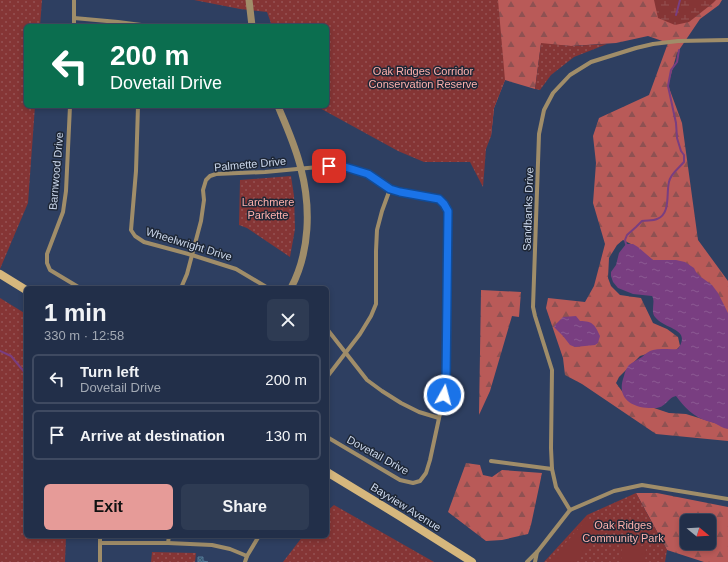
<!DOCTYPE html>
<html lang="en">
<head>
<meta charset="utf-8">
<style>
  :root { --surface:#222f49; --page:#2e3b53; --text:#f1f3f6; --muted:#a2a9b4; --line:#3f4a61; --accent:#e69b98 }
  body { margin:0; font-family:Helvetica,sans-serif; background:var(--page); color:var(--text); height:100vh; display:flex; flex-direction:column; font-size:15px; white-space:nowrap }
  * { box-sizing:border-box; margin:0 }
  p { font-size:13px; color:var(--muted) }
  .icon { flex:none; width:22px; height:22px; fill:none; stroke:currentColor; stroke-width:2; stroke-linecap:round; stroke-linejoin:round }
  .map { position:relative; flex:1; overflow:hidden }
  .drawer { position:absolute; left:24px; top:286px; width:305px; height:252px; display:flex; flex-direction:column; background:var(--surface); border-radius:6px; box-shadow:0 2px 6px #0003,0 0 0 1px var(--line) }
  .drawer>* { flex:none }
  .hud { position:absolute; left:24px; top:24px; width:305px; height:84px; border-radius:6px; box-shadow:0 2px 6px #0003,0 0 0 1px var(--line); background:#0b6e4f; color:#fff; overflow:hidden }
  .needle { width:26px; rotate:108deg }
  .fabs { position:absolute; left:680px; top:514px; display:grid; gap:8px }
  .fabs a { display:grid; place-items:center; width:36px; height:36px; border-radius:6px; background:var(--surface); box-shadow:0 2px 6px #0003,0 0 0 1px var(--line); font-size:20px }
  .pin { position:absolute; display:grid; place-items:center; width:34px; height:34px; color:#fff; margin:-17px; border-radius:8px; box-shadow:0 2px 6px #0006 }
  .me { position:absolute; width:44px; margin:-22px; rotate:7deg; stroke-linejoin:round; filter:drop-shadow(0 0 3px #0008) }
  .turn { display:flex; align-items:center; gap:14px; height:84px; padding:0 20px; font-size:18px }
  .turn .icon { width:52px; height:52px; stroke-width:2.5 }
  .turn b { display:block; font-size:28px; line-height:34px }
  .round { display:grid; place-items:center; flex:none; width:42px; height:42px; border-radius:6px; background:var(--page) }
  .summary { display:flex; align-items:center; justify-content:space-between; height:68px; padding:0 20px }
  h1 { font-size:24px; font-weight:700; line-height:30px }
  .primary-button { display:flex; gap:8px; margin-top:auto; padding:8px 20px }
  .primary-button a { flex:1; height:46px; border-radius:6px; background:var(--accent); color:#111; font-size:16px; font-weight:700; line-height:46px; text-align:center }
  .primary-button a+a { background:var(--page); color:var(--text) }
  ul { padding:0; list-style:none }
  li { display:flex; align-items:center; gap:12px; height:50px; margin:0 8px 6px; padding:0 12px; border:2px solid var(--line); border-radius:6px }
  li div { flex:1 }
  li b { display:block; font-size:15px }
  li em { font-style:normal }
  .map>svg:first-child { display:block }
</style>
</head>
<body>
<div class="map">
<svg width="728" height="562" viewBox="0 0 728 562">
  <defs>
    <pattern id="forest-firs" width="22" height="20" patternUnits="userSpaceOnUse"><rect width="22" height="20" fill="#b95a58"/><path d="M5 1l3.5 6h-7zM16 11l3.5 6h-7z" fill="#8e5152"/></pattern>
    <pattern id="wetland-marsh" width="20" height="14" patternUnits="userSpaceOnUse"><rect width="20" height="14" fill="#853535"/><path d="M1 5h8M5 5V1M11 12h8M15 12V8" fill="none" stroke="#955253"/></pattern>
    <pattern id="park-dots" width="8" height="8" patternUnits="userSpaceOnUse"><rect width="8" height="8" fill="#853535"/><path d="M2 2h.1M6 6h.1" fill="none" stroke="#955253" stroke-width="1.8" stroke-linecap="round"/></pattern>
    <pattern id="water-ripples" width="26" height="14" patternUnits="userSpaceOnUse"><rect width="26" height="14" fill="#793e81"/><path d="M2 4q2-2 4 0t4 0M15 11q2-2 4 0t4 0" fill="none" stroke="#8b5993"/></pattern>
    <pattern id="building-cross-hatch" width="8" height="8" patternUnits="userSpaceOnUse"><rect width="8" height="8" fill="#335773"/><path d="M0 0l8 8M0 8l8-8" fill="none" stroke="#4f6f87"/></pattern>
  </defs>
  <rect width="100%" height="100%" fill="#2e3f61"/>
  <g fill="url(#forest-firs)" fill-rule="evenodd">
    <polygon points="329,0 722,0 719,5 700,19 677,53 668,85 682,123 698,240 728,281 728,316 713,288 688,267 658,264 633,245 623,240 617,245 609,258 608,278 611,286 620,295 641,298 653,323 667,329 678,337 680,346 673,353 660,350 640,356 619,377 616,383 624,394 648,406 669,413 686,414 728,427 728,441 656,434 582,384 565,375 563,358 546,308 548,298 585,302 594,286 605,244 593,203 596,163 593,136 599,118 649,95 668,43 648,36 616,43 571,46 541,44 535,89 505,80 494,108 491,136"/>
    <polygon points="481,290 521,292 519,317 512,316 490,391 479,415"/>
    <polygon points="466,463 480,465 483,475 492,477 502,470 542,473 531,525 528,534 502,540 486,541 448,512"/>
    <path d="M636,493H657L728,507V562H704L667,550ZM687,521H709V543H687Z"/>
  </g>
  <polygon fill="url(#wetland-marsh)" points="654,0 716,0 713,3 689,22 675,25 658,18"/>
  <g fill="url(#park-dots)">
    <polygon points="0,0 42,0 40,26 26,26 26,106 35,106 28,203 0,269"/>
    <polygon points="194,0 498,0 505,80 494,108 491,136 486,149 483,187 470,162 424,162 398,151 316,106 327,106 327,26 272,26 267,12 240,9"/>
    <polygon points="541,43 571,46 607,44 574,57 551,75 540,90 535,89"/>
    <polygon points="291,176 294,196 295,229 290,257 247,228 239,225 240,180"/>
    <polygon points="0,298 26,314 26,536 66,536 65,562 0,562"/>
    <polygon points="636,493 667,550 665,562 544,562 587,515"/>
    <polygon points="334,505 434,562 283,562 303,536 327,536 327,511"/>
    <polygon points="152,552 196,553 195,562 151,562"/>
  </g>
  <g fill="#853535">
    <polygon points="586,520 600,532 573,562 552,562 550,561"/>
    <polygon points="623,545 644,546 646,548 645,562 621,562 622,547"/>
  </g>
  <g fill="url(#water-ripples)">
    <path d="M626,244H633L638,247L653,260H676L685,262L694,268L696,272L701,277L712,285L718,293L728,313V429C722,428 719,425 714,423C712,422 709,422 707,421C694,417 684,407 676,396C667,398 666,408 655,408C634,409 615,400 624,376C625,372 626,368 629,365C633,362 638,359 642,357C645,354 649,351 653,350C661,348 669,350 678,349C692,328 665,330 655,317C650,311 656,302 652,296L633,294L618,288L613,282L611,276V272L616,265L619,253Z"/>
    <path d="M576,316L580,321C593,321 595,325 600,336L598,343L595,345L575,347L570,345L563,336L554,327L555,325L563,317Z"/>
  </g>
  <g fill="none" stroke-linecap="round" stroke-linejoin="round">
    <g stroke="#793e81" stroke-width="2">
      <polyline points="676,15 680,0"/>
      <path d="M626,244L625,240L627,235L636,227L642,221C647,220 653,221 657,219C671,214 666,193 669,182C670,174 679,168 684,162V155L681,151L677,138L676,123L668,86L671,70L677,62L679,50"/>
      <polyline points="0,351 11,356 26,374"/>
    </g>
  </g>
  <polygon fill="url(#building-cross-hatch)" stroke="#567b98" points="198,557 203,557 203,561 208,562 198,562"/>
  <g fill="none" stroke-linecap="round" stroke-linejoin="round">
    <g stroke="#a08d69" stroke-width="4">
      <polyline points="74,18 118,22 149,26"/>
      <polyline points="74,26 74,0"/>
      <polyline points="70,106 66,191 63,212 47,254 47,263 50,270 80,288"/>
      <polyline points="138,106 136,171 131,230 135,236 144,242 192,255 236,269 268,288"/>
      <polyline points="181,288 187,274 201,221 204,200 203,190 206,180 210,176 216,174 265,172 329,166 345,167 368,174 390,189 400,193 430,197 439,199 445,204 448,211 446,381 444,395 430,460 426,473 420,481 413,483 400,480 327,437"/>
      <polyline points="327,329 367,380 382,391 401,403 419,412 439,418"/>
      <polyline points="327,377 360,334 371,316 376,304 376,251 377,230 382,211 390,189"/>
      <polyline points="491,461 552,469"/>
      <polyline points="570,510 556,487 552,469 551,448 552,370 535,316 533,307 539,134 544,110 553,93 570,75 591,62 636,48 653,44 678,41 728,40"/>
      <polyline points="100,543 168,543 212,545 230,549 247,556"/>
      <polyline points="168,543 169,536"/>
      <polyline points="100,562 100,536"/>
      <polyline points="245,562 247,556 259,536"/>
      <polyline points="527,562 538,551 570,510 614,491 642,485 728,499"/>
      <polyline points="535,562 537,552"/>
    </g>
    <g stroke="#a08d69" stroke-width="7">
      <polyline points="249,0 252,26"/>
      <path d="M278,106C286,126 296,147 301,169C311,207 310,252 291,288"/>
    </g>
    <g stroke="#d6b77d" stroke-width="8">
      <polyline points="0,274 26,290"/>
      <polyline points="327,472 401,517 472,562"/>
    </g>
  </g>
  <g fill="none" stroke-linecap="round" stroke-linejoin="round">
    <g stroke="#114b97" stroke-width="10">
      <polyline id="route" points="329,166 345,167 368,174 390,189 400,192 439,199 444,204 448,211 446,381 444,395"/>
    </g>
    <use href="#route" stroke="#1a73e8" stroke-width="7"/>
  </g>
  <g text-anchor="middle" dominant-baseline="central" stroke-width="3" stroke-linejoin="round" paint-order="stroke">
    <g font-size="11" fill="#feb0ac" stroke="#1e2736">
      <text x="423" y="71">Oak Ridges Corridor<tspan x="423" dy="13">Conservation Reserve</tspan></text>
      <text x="268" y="202">Larchmere<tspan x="268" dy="13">Parkette</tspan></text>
      <text x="623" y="525">Oak Ridges<tspan x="623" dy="13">Community Park</tspan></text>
    </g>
    <g font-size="11" fill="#cdd9ed" stroke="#1e2736">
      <text transform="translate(250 164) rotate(-5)">Palmette Drive</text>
      <text transform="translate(56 171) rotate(-85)">Barnwood Drive</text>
      <text transform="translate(528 209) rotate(-88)">Sandbanks Drive</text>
      <text transform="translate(189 244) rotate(17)">Wheelwright Drive</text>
      <text transform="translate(378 455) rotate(29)">Dovetail Drive</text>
      <text transform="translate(406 507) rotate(32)">Bayview Avenue</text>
    </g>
  </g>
</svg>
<div class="fabs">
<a><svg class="needle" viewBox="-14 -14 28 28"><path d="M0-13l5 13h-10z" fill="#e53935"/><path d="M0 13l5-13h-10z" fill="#a2a9b4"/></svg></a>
</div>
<div class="pin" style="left:329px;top:166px;background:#d93025"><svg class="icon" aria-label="arrive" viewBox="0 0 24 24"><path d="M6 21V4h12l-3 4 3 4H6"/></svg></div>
<svg class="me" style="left:444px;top:395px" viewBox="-20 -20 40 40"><circle r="17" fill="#1a73e8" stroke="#fff" stroke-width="3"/><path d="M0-11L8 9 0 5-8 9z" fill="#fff"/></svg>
<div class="hud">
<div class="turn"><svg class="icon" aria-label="left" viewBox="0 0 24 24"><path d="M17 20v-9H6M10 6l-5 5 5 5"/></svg><div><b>200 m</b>Dovetail Drive</div></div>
</div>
<section class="drawer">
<div class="summary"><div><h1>1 min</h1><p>330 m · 12:58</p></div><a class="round"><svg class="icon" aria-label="close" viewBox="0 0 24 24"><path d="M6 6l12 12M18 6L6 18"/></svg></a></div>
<ul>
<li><svg class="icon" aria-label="left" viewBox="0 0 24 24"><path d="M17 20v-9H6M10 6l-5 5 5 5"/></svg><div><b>Turn left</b><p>Dovetail Drive</p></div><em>200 m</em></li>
<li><svg class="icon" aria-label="arrive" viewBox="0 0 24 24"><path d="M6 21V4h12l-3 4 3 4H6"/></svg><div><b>Arrive at destination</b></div><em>130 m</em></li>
</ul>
<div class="primary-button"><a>Exit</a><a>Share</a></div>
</section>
</div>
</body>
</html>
